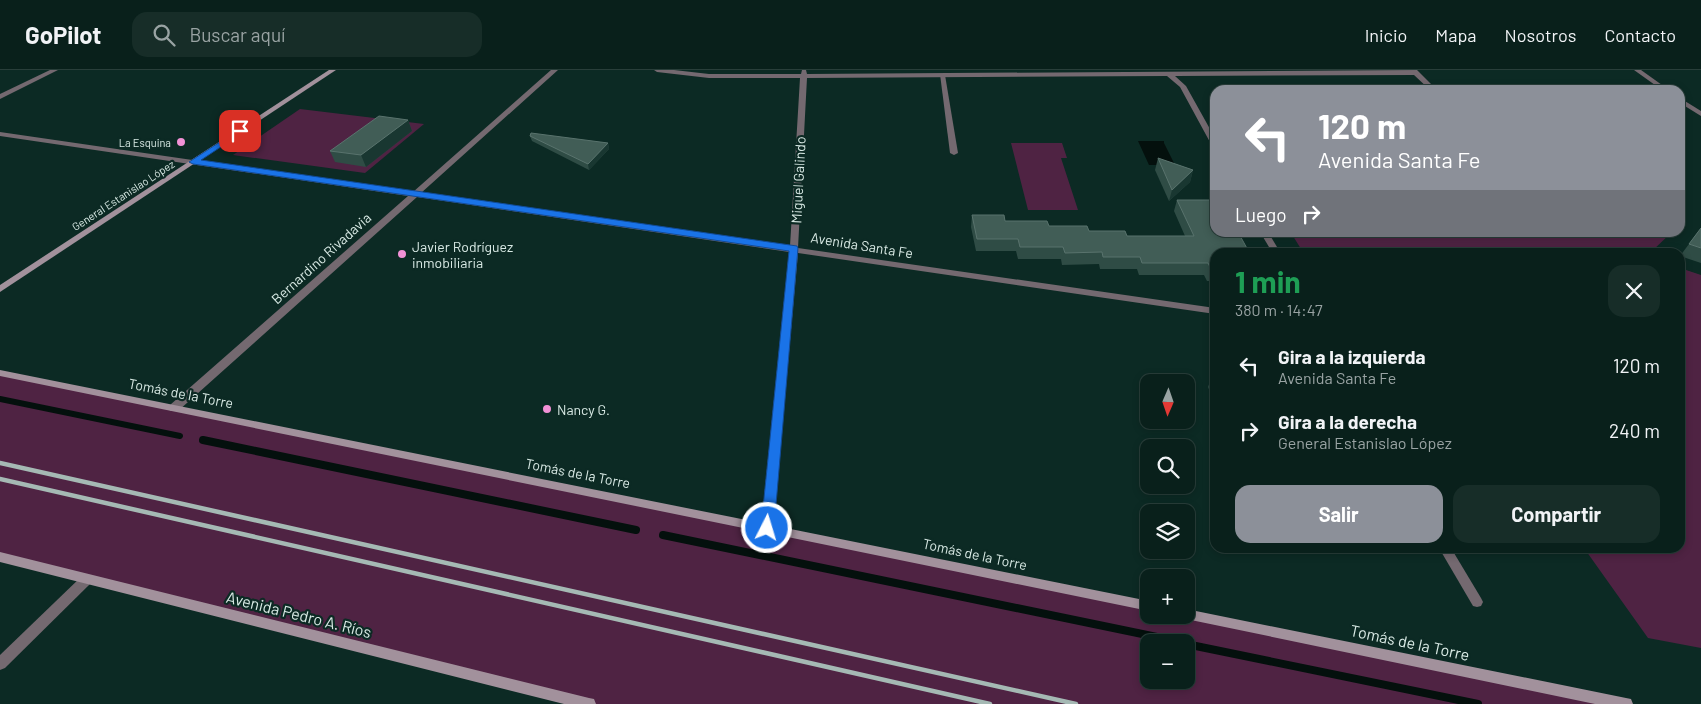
<!DOCTYPE html>
<html lang="es">
<head>
<meta charset="utf-8">
<style>
  :root { --surface:#09201b; --page:#172d28; --text:#f1f3f6; --muted:#99a3a3; --line:#293e3a; --accent:#8c9099 }
  body { margin:0; font-family:Barlow,sans-serif; background:var(--page); color:var(--text); height:100vh; display:flex; flex-direction:column; font-size:19px; white-space:nowrap }
  * { box-sizing:border-box; margin:0 }
  p { font-size:16px; color:var(--muted) }
  .icon { flex:none; width:28px; height:28px; fill:none; stroke:currentColor; stroke-width:2; stroke-linecap:round; stroke-linejoin:round }
  .map { position:relative; flex:1; overflow:hidden }
  .drawer { position:absolute; left:1210px; top:178px; width:475px; height:305px; display:flex; flex-direction:column; background:var(--surface); border-radius:15px; box-shadow:0 2px 8px #0003,0 0 0 1px var(--line) }
  .drawer>* { flex:none }
  .guide { position:absolute; left:1210px; top:15px; width:475px; height:152px; border-radius:15px; box-shadow:0 2px 8px #0003,0 0 0 1px var(--line); background:#8c9099; color:#fff; overflow:hidden }
  .needle { width:32px; rotate:182deg }
  .controls { position:absolute; left:1140px; top:304px; display:grid; gap:10px }
  .controls a { display:grid; place-items:center; width:55px; height:55px; border-radius:10px; background:var(--surface); box-shadow:0 2px 8px #0003,0 0 0 1px var(--line); font-size:25px }
  .pin { position:absolute; display:grid; place-items:center; width:42px; height:42px; color:#fff; margin:-21px; border-radius:10px; box-shadow:0 2px 8px #0006 }
  .me { position:absolute; width:55px; margin:-28px; rotate:5deg; stroke-linejoin:round; filter:drop-shadow(0 0 4px #0008) }
  .turn { display:flex; align-items:center; gap:18px; height:105px; padding:0 25px; font-size:22px }
  .turn .icon { width:65px; height:65px; stroke-width:2.5 }
  .turn b { display:block; font-size:35px; line-height:42px }
  .then { display:flex; align-items:center; height:48px; padding:0 25px; background:#0003; gap:10px; font-size:19px }
  .round { display:grid; place-items:center; flex:none; width:52px; height:52px; border-radius:15px; background:var(--page) }
  .head { display:flex; align-items:center; justify-content:space-between; height:85px; padding:0 25px }
  h1 { font-size:30px; font-weight:700; line-height:38px; color:#1e9e55 }
  .cta { display:flex; gap:10px; margin-top:auto; padding:10px 25px }
  .cta a { flex:1; height:58px; border-radius:15px; background:var(--accent); color:#fff; font-size:20px; font-weight:700; line-height:58px; text-align:center }
  .cta a+a { background:var(--page); color:var(--text) }
  ul { padding:0; list-style:none }
  li { display:flex; align-items:center; gap:15px; height:65px; padding:0 25px }
  li div { flex:1 }
  li b { display:block; font-size:19px }
  li em { font-style:normal }
  header { display:flex; align-items:center; gap:30px; box-sizing:border-box; height:70px; padding:0 25px; background:var(--surface); border-bottom:1px solid var(--line) }
  header strong { font-size:24px }
  nav { display:flex; gap:28px; margin-inline-start:auto; font-size:18px }
  .search { width:350px; height:45px; background:var(--page); display:flex; align-items:center; gap:12px; box-sizing:border-box; padding:0 18px; border-radius:15px; color:var(--muted); font-size:19px }
  .map>svg:first-child { display:block }
</style>
</head>
<body>
<header>
<strong>GoPilot</strong>
<div class="search"><svg class="icon" aria-label="search" viewBox="0 0 24 24"><circle cx="10" cy="10" r="6"/><path d="M15 15l6 6"/></svg>Buscar aquí</div>
<nav><a>Inicio</a><a>Mapa</a><a>Nosotros</a><a>Contacto</a></nav>
</header>
<div class="map">
<svg width="1701" height="634" viewBox="0 0 1701 634">
  <rect width="100%" height="100%" fill="#0c2a24"/>
  <g fill="#4f2343" fill-rule="evenodd">
    <polygon points="300,39 424,54 365,103 233,85"/>
    <polygon points="1011,73 1062,73 1067,88 1061,88 1078,140 1028,140"/>
    <polygon points="1291,163 1671,163 1651,182 1303,182"/>
    <polygon points="1680,198 1701,205 1701,578 1648,568 1584,478 1680,478"/>
    <path d="M0,303L1149,536V545H1186L1626,634H589L0,487ZM1149,572H1186V610H1149Z"/>
  </g>
  <polygon fill="#04100d" points="1138,71 1164,71 1164,73 1175,95 1149,95"/>
  <g fill="none" stroke-linecap="round" stroke-linejoin="round">
    <polyline stroke="#04100d" stroke-width="6" points="0,329 180,366"/>
    <g stroke="#04100d" stroke-width="8">
      <polyline points="203,370 636,460"/>
      <polyline points="663,465 1181,572"/>
      <polyline points="1186,574 1478,634"/>
    </g>
    <polygon fill="#746970" fill-rule="evenodd" points="940,4 945,5 958,83 954,85 950,83"/>
    <g fill="#746970" fill-rule="evenodd">
      <polygon points="50,0 58,0 0,29 0,24"/>
      <polygon points="551,0 558,0 421,123 790,176 800,8 709,8 657,2 654,0 674,0 709,4 801,4 802,0 806,0 807,4 1417,0 1437,20 1430,20 1414,5 1175,6 1186,16 1215,68 1215,76 1211,74 1180,17 1167,6 807,8 798,178 1215,238 1215,244 798,183 773,458 771,461 767,463 763,461 761,458 789,182 417,127 178,341 170,341 169,338 170,335 408,126 0,66 0,62 413,122"/>
      <polygon points="1634,0 1641,0 1669,20 1662,20"/>
      <polygon points="1680,28 1701,41 1701,46 1680,33"/>
      <polygon points="1260,162 1268,162 1280,182 1272,182"/>
      <polygon points="1439,478 1451,478 1481,528 1483,532 1481,536 1477,537 1473,536"/>
      <polygon points="86,505 90,506 92,510 90,514 5,598 0,600 0,585 82,506"/>
    </g>
    <g fill="#a2919c" fill-rule="evenodd">
      <polygon points="329,0 336,0 0,222 0,215"/>
      <polygon points="0,300 1149,531 1149,541 0,306"/>
      <polygon points="0,482 589,628 594,629 596,634 564,634 0,492"/>
      <polygon points="1186,539 1626,628 1631,629 1633,634 1595,634 1186,549 1182,548 1180,545 1186,545"/>
    </g>
    <g stroke="#a5b9b4" stroke-width="4.5">
      <polyline points="0,393 1076,634"/>
      <polyline points="0,409 990,634"/>
    </g>
  </g>
  <g fill="#2f4c45">
    <polygon points="408,50 412,61 366,97 335,92 330,81"/>
    <polygon points="530,66 608,73 609,79 589,100 532,71"/>
    <polygon points="1158,88 1193,100 1190,112 1169,131 1155,100"/>
    <polygon points="1177,130 1215,182 1215,211 1207,211 1204,205 1139,205 1137,199 1100,199 1099,194 1062,195 1061,189 1018,189 1016,181 976,181 971,157 972,145 1005,151 1127,166 1185,166 1174,141"/>
    <polygon points="1701,158 1701,193 1680,186"/>
    <polygon points="1213,304 1215,304 1215,334 1208,317"/>
  </g>
  <g fill="#193731">
    <polygon points="408,50 412,61 366,97 361,85"/>
    <polygon points="608,73 609,79 589,100 588,94"/>
    <polygon points="1193,100 1190,112 1169,131 1172,120"/>
  </g>
  <g fill="#415d56" stroke="#59736d">
    <polygon points="379,46 408,50 361,85 330,81"/>
    <polygon points="531,63 608,73 588,94 530,66"/>
    <polygon points="1158,88 1193,100 1172,120"/>
    <polygon points="1177,130 1215,130 1215,162 1238,162 1249,182 1215,182 1215,199 1211,199 1208,193 1142,193 1140,187 1103,187 1102,182 1065,183 1063,177 1020,177 1018,169 977,169 972,145 1004,145 1005,151 1047,151 1049,156 1087,156 1089,161 1125,161 1127,166 1194,166"/>
    <polygon points="1701,158 1701,178 1689,174"/>
  </g>
  <polygon fill="#1a73e8" stroke="#114b97" points="240,59 242,60 242,63 201,90 797,176 798,178 774,458 772,462 767,463 762,462 761,458 789,181 193,94 189,92"/>
  <g fill="#f291d6" stroke="#0c2a24" stroke-width="2">
    <circle cx="181" cy="72" r="5"/>
    <circle cx="402" cy="184" r="5"/>
    <circle cx="547" cy="339" r="5"/>
  </g>
  <g text-anchor="middle" dominant-baseline="central" stroke-width="4.5" stroke-linejoin="round" paint-order="stroke">
    <g font-size="11" fill="#d9eae5" stroke="#0c2a24" text-anchor="end">
      <text x="171" y="72">La Esquina</text>
    </g>
    <g font-size="11" fill="#d9eae5" stroke="#0c2a24">
      <text transform="translate(123 125) rotate(-33)">General Estanislao López</text>
    </g>
    <g font-size="14" fill="#d9eae5" stroke="#0c2a24">
      <text transform="translate(798 110) rotate(-87)">Miguel Galindo</text>
      <text transform="translate(862 175) rotate(9)">Avenida Santa Fe</text>
      <text transform="translate(321 188) rotate(-42)">Bernardino Rivadavia</text>
      <text transform="translate(181 323) rotate(11)">Tomás de la Torre</text>
      <text transform="translate(578 403) rotate(11)">Tomás de la Torre</text>
      <text transform="translate(975 484) rotate(12)">Tomás de la Torre</text>
    </g>
    <g font-size="14" fill="#d9eae5" stroke="#0c2a24" text-anchor="start">
      <text x="412" y="176">Javier Rodríguez<tspan x="412" dy="16">inmobiliaria</tspan></text>
      <text x="557" y="339">Nancy G.</text>
    </g>
    <g font-size="16" fill="#d9eae5" stroke="#0c2a24">
      <text transform="translate(299 544) rotate(14)">Avenida Pedro A. Ríos</text>
      <text transform="translate(1410 572) rotate(12)">Tomás de la Torre</text>
    </g>
  </g>
</svg>
<div class="controls">
<a><svg class="needle" viewBox="-14 -14 28 28"><path d="M0-13l5 13h-10z" fill="#e53935"/><path d="M0 13l5-13h-10z" fill="#99a3a3"/></svg></a>
<a><svg class="icon" aria-label="search" viewBox="0 0 24 24"><circle cx="10" cy="10" r="6"/><path d="M15 15l6 6"/></svg></a>
<a><svg class="icon" aria-label="layers" viewBox="0 0 24 24"><path d="M12 4l9 5-9 5-9-5zM3 14l9 5 9-5"/></svg></a>
<a>+</a>
<a>−</a>
</div>
<div class="pin" style="left:240px;top:61px;background:#d93025"><svg class="icon" aria-label="arrive" viewBox="0 0 24 24"><path d="M6 21V4h12l-3 4 3 4H6"/></svg></div>
<svg class="me" style="left:767px;top:458px" viewBox="-20 -20 40 40"><circle r="17" fill="#1a73e8" stroke="#fff" stroke-width="3"/><path d="M0-11L8 9 0 5-8 9z" fill="#fff"/></svg>
<div class="guide">
<div class="turn"><svg class="icon" aria-label="left" viewBox="0 0 24 24"><path d="M17 20v-9H6M10 6l-5 5 5 5"/></svg><div><b>120 m</b>Avenida Santa Fe</div></div>
<div class="then">Luego<svg class="icon" aria-label="right" viewBox="0 0 24 24"><path d="M7 20v-9h11M14 6l5 5-5 5"/></svg></div>
</div>
<section class="drawer">
<div class="head"><div><h1>1 min</h1><p>380 m · 14:47</p></div><a class="round"><svg class="icon" aria-label="close" viewBox="0 0 24 24"><path d="M6 6l12 12M18 6L6 18"/></svg></a></div>
<ul>
<li><svg class="icon" aria-label="left" viewBox="0 0 24 24"><path d="M17 20v-9H6M10 6l-5 5 5 5"/></svg><div><b>Gira a la izquierda</b><p>Avenida Santa Fe</p></div><em>120 m</em></li>
<li><svg class="icon" aria-label="right" viewBox="0 0 24 24"><path d="M7 20v-9h11M14 6l5 5-5 5"/></svg><div><b>Gira a la derecha</b><p>General Estanislao López</p></div><em>240 m</em></li>
</ul>
<div class="cta"><a>Salir</a><a>Compartir</a></div>
</section>
</div>
</body>
</html>
